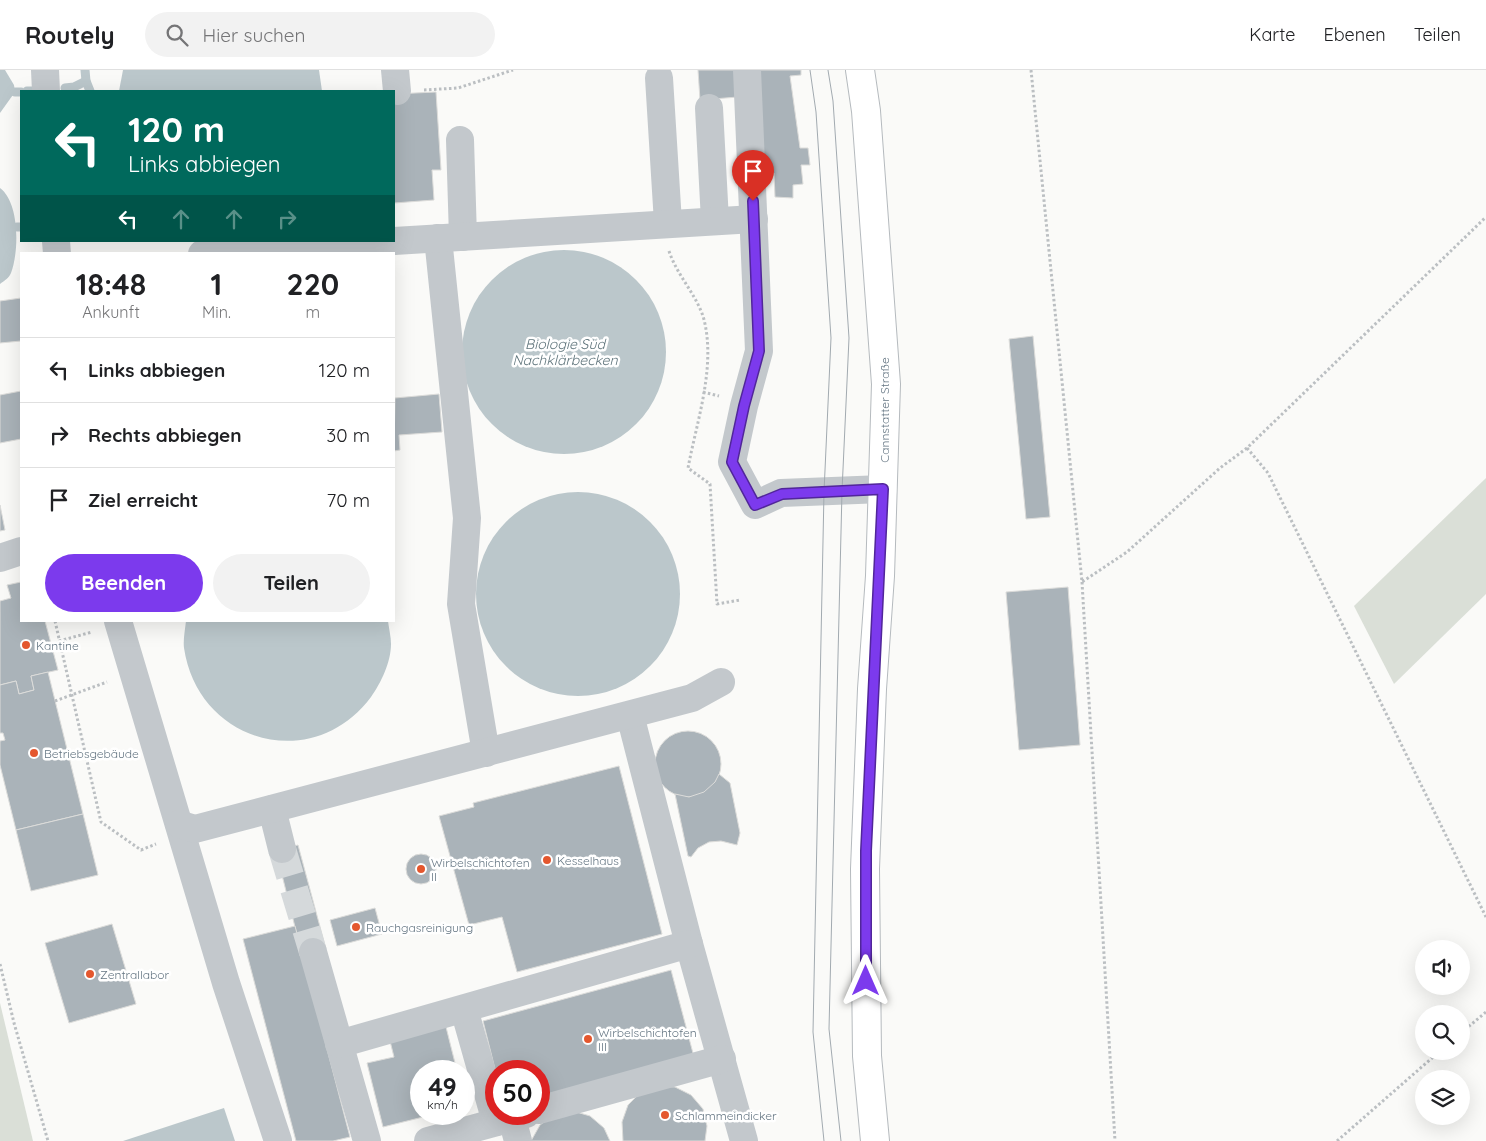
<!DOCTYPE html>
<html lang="de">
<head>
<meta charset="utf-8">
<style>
  :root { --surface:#fff; --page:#f2f2f2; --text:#202124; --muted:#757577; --line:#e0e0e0; --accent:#7c3aed }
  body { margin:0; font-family:Quicksand,sans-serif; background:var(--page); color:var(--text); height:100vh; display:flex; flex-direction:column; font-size:19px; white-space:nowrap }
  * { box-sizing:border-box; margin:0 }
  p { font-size:16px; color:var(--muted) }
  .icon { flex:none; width:28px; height:28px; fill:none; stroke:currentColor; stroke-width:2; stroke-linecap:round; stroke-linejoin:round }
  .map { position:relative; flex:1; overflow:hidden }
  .panel { position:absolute; left:20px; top:182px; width:375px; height:370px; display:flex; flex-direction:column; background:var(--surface); border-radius:0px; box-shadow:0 5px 20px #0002 }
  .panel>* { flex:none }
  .top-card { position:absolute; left:20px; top:20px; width:375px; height:152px; border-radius:0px; box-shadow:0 5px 20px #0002; background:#00695c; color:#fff; overflow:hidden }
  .buttons { position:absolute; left:1415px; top:870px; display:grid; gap:10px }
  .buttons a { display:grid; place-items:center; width:55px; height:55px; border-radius:50%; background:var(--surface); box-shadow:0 5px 20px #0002; font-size:25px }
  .speed { position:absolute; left:410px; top:990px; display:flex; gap:10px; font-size:25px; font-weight:700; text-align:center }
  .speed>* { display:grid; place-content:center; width:65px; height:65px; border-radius:50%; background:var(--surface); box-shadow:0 5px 20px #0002; line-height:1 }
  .speed small { font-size:12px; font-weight:400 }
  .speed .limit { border:8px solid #d22; background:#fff; color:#111 }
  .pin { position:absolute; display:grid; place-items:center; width:42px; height:42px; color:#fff; margin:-51px -21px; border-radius:50% 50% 50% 0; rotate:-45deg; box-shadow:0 0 5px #0007 }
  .pin .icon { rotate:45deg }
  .me { position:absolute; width:55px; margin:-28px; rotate:0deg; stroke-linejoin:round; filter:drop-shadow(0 0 4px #0008) }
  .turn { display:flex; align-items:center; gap:18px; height:105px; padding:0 25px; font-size:22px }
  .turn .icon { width:65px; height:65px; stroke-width:2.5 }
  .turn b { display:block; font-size:35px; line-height:42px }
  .lanes { display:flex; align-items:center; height:48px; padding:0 25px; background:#0003; justify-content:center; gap:25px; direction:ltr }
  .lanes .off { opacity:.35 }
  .eta { display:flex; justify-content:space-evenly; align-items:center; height:85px; text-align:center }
  .eta b { font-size:30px; font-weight:700; line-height:35px }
  .action { display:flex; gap:10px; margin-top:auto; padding:10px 25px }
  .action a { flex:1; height:58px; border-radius:30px; background:var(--accent); color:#fff; font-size:20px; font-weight:700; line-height:58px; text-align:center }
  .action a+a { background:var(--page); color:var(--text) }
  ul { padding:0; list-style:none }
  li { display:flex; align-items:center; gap:15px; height:65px; padding:0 25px; border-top:1px solid var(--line) }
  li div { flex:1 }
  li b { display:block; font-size:19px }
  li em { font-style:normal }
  header { display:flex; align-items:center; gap:30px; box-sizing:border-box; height:70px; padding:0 25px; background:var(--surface); border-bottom:1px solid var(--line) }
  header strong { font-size:24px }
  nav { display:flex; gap:28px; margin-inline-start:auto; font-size:18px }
  .search { width:350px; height:45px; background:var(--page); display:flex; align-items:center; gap:12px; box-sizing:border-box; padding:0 18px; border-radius:28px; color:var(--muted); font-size:19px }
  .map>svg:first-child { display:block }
</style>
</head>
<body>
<header>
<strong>Routely</strong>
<div class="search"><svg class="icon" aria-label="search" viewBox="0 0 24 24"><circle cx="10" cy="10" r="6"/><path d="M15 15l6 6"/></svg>Hier suchen</div>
<nav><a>Karte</a><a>Ebenen</a><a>Teilen</a></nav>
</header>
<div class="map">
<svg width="1486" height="1071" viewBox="0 0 1486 1071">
  <rect width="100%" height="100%" fill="#fafaf8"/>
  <g fill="#dadfd7">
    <polygon points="1486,408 1486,524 1394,614 1354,536"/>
    <polygon points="0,933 33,1071 0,1071"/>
  </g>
  <g fill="#bbc7cb">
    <polygon points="0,0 5,0 14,15 15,22 0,43"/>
    <polygon points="123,0 319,0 322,21 119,21"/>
    <path d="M0,118C20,133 19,182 11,203C9,208 4,211 0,214Z"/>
    <circle cx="564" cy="282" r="102"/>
    <circle cx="578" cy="524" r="102"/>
    <path d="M186,551H388C389,559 391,567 391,574C391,592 381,613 371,627C313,705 198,673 184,578C183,570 185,560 186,551Z"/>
    <polygon points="224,1038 235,1071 123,1071"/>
  </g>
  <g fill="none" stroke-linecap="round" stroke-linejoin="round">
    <g stroke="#bbc7cb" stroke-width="9">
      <polyline points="85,0 86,11 90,21"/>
      <polyline points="65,18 74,17 86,11"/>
      <polyline points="27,21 32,21"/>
      <polyline points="15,22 21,22"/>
      <polyline points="17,157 21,157"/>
    </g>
  </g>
  <g fill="#aab3b9" stroke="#dcdcda">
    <polygon points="698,0 736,0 738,27 700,30"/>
    <polygon points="755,0 801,0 801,5 790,6 800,78 808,78 810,95 801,95 803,114 793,115 793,128 775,127 774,103 764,102"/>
    <polygon points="436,22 441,100 432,100 434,130 394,133 394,24"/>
    <polygon points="21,228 21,271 0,273 0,231"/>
    <polygon points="1033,266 1050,447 1026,449 1009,269"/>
    <polygon points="21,321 21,369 0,373 0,325"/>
    <polygon points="439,324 442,362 399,365 400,380 394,381 395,328"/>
    <polygon points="0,435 5,460 0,461"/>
    <polygon points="21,512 21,551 45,551 58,600 31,606 34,620 19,624 16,611 0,615 0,531 11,528 7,515"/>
    <polygon points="1068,517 1080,675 1019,680 1006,522"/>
    <polygon points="48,602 83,744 16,760 0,695 0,671 5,670 3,663 0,663 0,615 16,611 19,624 34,620 31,606"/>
    <circle cx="688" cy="694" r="33"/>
    <polygon points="619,696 662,864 517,902 502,847 469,855 439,746 474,737 473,733"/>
    <polygon points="719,704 730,713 740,763 737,775 721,771 709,772 698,778 691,787 688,786 675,724 689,727 704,722 715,712"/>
    <polygon points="83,744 98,805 31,821 16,760"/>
    <polygon points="298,775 326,879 302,885 276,781"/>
    <circle cx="421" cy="799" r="15"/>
    <polygon points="375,838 382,864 337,876 330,850"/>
    <polygon points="112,854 136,934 69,953 45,873"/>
    <polygon points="295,856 350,1067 333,1071 296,1071 243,869"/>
    <polygon points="671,900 694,987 539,1029 539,1001 496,1003 483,951"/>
    <polygon points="445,953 457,1001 421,1001 421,1044 435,1044 383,1057 367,993 394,987 389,967"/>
    <polygon points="658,1016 675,1017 691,1025 703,1039 707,1056 705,1071 623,1071 622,1052 628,1035 641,1022"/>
    <polygon points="573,1041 590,1046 604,1058 610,1071 531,1071 540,1055 555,1044"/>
  </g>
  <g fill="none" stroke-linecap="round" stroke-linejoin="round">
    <polyline stroke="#d5d9db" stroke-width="28" stroke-dasharray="28 14" stroke-linecap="butt" points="282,779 313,882"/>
    <g stroke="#b5babe" stroke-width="30">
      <polyline id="major" points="860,0 866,41 886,314 880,506 872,619 865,799 867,986 875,1071"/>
    </g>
    <g stroke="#bbbfc2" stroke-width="3" stroke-dasharray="2.5 2.5" stroke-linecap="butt">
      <polyline points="1031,0 1082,512 1127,482 1220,398 1247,378 1486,147"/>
      <polyline points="424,20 458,18 513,0"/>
      <path d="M669,181C677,205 695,223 703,246C717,294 697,350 688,398L710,414L717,534L740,530"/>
      <polyline points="703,322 719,326"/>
      <polyline points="1247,378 1268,403 1486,847"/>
      <polyline points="1082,512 1115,1071"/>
      <polyline points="55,551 101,752 141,780 156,774"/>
      <polyline points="59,571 92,562"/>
      <polyline points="55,631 107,612"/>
      <polyline points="0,894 14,953 48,1071"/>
      <polyline points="1461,963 1486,942"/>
      <polyline points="1337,1071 1440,981"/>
    </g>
    <g stroke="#c3c8cc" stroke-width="28">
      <polyline points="45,0 46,21"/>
      <polyline points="395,0 397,21"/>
      <polyline points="747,0 759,281 744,336 732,392 755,435 781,423 883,419"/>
      <polyline points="659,8 668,153"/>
      <polyline points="709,38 715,151"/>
      <polyline points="460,70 463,167"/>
      <polyline points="438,168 467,448 461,534 486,683"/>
      <polyline points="56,171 57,184"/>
      <polyline points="394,171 754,149"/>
      <polyline points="202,184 393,171"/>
      <polyline points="0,488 21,481"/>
      <polyline points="118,551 226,913 278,1071"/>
      <polyline points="630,645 689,874 744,1071"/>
      <polyline points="272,739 282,779"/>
      <polyline points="179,754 195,759 692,628 721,612"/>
      <polyline points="313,882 367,1071"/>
      <polyline points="464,939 496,1052"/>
      <polyline points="339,974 689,874"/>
      <polyline points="539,1040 722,989"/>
      <polyline points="512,1048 518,1071"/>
      <polyline points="428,1071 526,1044"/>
    </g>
    <use href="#major" stroke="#fff" stroke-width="28"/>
    <g stroke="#a2aab0" stroke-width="1">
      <polyline points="810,0 816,42 831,268 824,422 813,962 824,1071"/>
      <polyline points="828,0 833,31 849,268 842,421 829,959 841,1071"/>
    </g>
  </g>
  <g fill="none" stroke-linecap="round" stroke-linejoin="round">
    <g stroke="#51269a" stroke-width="12">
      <polyline id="route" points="753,131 759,281 744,336 732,392 755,435 782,424 883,419 866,781 866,911"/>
    </g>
    <use href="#route" stroke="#7c3aed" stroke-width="9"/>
  </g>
  <g fill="#e4572e" stroke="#fff" stroke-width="2">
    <circle cx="26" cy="575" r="5"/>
    <circle cx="34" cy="683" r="5"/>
    <circle cx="547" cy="790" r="5"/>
    <circle cx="421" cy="799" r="5"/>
    <circle cx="356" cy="857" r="5"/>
    <circle cx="90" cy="904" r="5"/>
    <circle cx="588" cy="969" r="5"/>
    <circle cx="665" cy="1045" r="5"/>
  </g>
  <g text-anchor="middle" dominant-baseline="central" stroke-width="5" stroke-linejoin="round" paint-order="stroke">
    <g font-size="12" fill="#657683" stroke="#fff">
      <text transform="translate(884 340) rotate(-90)">Cannstatter Straße</text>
    </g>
    <g font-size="12" fill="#657683" stroke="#fff" text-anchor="start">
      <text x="36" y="575">Kantine</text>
      <text x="44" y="683">Betriebsgebäude</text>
      <text x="557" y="790">Kesselhaus</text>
      <text x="431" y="792">Wirbelschichtofen<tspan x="431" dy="14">II</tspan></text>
      <text x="366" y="857">Rauchgasreinigung</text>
      <text x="100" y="904">Zentrallabor</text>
      <text x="598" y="962">Wirbelschichtofen<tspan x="598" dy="14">III</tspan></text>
      <text x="675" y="1045">Schlammeindicker</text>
    </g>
    <g font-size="14" font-style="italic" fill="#60757c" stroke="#fff">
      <text x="565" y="274">Biologie Süd<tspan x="565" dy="16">Nachklärbecken</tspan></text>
    </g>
  </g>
</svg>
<div class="buttons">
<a><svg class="icon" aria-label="sound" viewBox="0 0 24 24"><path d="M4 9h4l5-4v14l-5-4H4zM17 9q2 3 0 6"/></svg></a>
<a><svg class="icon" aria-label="search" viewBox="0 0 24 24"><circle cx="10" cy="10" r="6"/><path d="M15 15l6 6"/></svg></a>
<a><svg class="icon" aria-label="layers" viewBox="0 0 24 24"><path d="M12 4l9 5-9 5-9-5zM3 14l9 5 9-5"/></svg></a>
</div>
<div class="speed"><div>49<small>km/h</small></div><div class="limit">50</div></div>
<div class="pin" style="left:753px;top:131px;background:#d93025"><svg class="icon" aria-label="arrive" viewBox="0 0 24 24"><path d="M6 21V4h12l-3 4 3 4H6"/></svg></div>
<svg class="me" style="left:866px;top:911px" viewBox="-20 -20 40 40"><path d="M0-17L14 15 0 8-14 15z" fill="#7c3aed" stroke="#fff" stroke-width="4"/></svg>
<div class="top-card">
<div class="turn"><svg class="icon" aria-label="left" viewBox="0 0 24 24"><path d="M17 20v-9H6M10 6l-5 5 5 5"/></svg><div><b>120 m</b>Links abbiegen</div></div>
<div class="lanes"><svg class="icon" aria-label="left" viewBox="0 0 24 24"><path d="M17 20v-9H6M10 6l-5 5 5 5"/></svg><svg class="icon off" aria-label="ahead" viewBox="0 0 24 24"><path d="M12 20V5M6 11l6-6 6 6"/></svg><svg class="icon off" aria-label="ahead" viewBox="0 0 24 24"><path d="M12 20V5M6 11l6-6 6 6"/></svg><svg class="icon off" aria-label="right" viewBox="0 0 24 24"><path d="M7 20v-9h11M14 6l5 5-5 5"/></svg></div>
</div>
<section class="panel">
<div class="eta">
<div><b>18:48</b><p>Ankunft</p></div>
<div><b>1</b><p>Min.</p></div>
<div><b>220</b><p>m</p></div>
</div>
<ul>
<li><svg class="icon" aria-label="left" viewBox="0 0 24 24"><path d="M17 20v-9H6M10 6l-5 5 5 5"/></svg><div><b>Links abbiegen</b></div><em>120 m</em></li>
<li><svg class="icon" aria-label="right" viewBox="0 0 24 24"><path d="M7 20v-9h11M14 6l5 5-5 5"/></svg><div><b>Rechts abbiegen</b></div><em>30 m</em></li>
<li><svg class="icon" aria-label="arrive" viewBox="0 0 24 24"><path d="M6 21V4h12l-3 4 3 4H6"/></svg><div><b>Ziel erreicht</b></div><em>70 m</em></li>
</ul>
<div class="action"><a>Beenden</a><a>Teilen</a></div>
</section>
</div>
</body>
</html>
